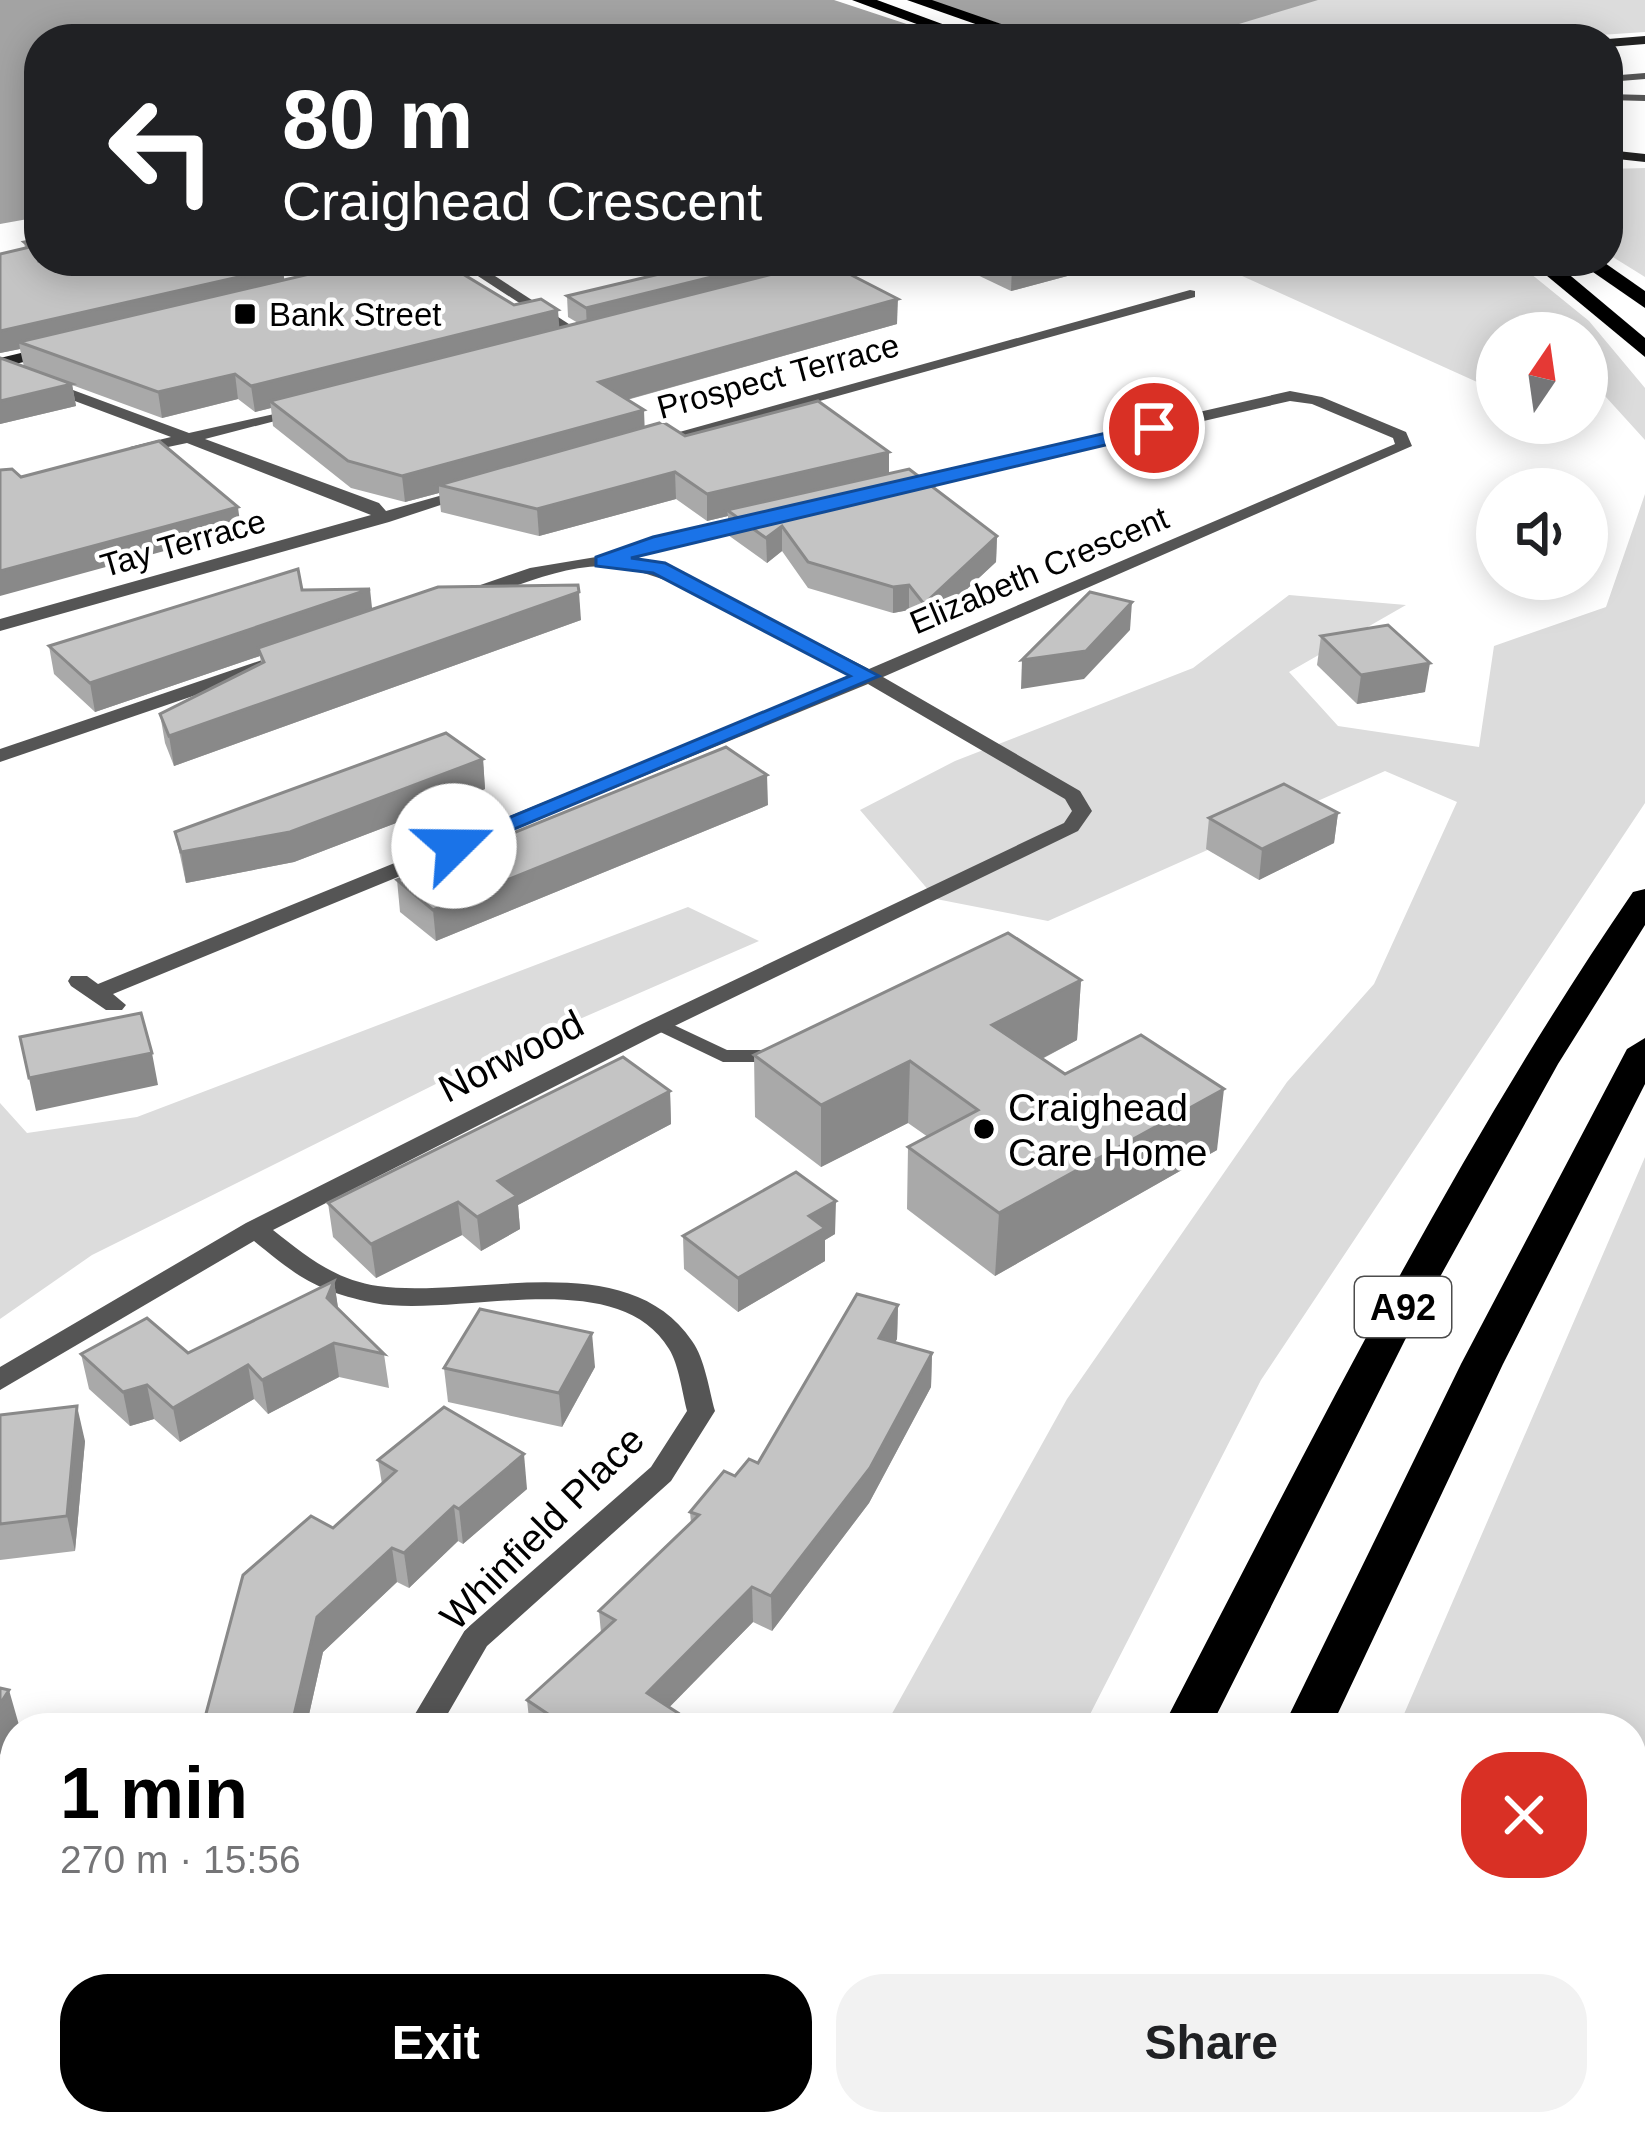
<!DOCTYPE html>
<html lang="en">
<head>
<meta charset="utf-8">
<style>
  :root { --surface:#fff; --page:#f2f2f2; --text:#202124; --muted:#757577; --accent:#000 }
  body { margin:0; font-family:Arial,sans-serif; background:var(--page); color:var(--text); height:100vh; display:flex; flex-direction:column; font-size:45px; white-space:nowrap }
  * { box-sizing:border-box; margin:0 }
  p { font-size:39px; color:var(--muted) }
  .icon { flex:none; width:66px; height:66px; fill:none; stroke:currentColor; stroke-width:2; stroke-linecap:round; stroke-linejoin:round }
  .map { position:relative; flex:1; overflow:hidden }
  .drawer { position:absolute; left:0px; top:1713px; width:1647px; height:423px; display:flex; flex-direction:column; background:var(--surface); border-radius:48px 48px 0 0; box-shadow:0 6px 30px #0003 }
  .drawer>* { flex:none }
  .banner { position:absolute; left:24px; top:24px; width:1599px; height:252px; border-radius:48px; box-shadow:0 6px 30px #0003; background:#202124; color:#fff; overflow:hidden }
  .needle { width:78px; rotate:13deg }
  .fabs { position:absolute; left:1476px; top:312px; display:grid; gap:24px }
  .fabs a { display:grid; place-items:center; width:132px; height:132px; border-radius:50%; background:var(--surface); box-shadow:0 6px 30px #0003; font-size:60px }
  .pin { position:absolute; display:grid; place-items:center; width:102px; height:102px; color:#fff; margin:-51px; border:6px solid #fff; border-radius:50%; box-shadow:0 3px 12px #0007 }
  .me { position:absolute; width:132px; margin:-66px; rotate:68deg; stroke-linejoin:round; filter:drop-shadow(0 0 9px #0008) }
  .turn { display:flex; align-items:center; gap:42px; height:252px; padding:0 60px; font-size:54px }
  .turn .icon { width:156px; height:156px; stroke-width:2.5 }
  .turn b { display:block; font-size:84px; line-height:102px }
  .round { display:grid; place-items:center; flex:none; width:126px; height:126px; border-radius:48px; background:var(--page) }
  .summary { display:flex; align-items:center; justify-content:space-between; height:204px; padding:0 60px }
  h1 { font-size:72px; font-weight:600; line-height:90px; color:var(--accent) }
  .action { display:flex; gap:24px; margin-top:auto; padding:24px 60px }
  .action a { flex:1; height:138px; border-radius:48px; background:var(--accent); color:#fff; font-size:48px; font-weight:600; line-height:138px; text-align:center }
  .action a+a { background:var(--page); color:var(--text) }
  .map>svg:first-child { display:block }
</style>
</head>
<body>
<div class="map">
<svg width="1645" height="2134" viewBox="0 0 1645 2134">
  <rect width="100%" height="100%" fill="#fff"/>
  <g fill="#dcdcdc">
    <polygon points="1311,0 1645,0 1645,32 1540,39 1070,39 1033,26"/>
    <polygon points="1645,168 1645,277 1608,254 1608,169"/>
    <polygon points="1209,261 1515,261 1589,321 1645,388 1645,440 1595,385 1587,388 1587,333 1497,333 1497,391"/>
    <polygon points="1645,494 1645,803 1261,1380 1083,1728 884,1728 1067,1399 1287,1082 1374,984 1457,802 1385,771 1048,921 936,899 860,810 955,761 1193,668 1289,595 1406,605 1289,672 1338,726 1479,747 1494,646 1606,607"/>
    <polygon points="688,907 759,941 474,1065 92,1255 0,1319 0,1103 27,1133 137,1117"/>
    <polygon points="1645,1157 1645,2103 1636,2134 1224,2134 1229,2121 1632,2121 1632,1728 1398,1728"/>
    <polygon points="664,2121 904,2121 898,2134 655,2134"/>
  </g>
  <polygon fill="#a3a3a3" points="0,0 1318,0 1229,27 1031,39 39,39 39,217 0,224"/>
  <polygon fill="#fff" points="834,0 926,0 1048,39 952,39"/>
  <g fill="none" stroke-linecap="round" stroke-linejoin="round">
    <g fill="#555" fill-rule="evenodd">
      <polygon points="1582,31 1609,39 1469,39 1474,36"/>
      <polygon points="1645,73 1645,79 1608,82 1608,76"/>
      <polygon points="1608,94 1645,95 1645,101 1608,100"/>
      <polygon points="659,1018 727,1050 783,1050 793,1056 783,1062 723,1062 652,1028 649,1024 652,1020"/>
    </g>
    <g fill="#555" fill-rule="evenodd">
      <polygon points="455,261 472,261 592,339 579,342"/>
      <polygon points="876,261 900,261 817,284 810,280"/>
      <polygon points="1190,290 1195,291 1195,297 661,445 647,441"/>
      <polygon points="0,363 189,433 306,407 306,413 205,439 379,503 386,511 471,487 480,492 389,522 0,631 0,619 371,515 187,443 130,455 130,447 171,437 0,373"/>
      <path d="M1290,391L1322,397L1406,432L1412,446L883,677L1080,791L1092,811L1078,831L658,1034L273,1230C306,1256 335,1280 378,1286C474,1299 627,1245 692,1341C705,1359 709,1390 715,1411L671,1481L487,1646L447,1715V1728H415V1714L465,1630L651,1467L687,1411C682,1392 679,1365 669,1349C617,1262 456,1319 374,1303C316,1291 298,1277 254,1241L0,1390V1367L246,1223L642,1024L1064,823L1072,811L1065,799L868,684L113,994L126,1005L122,1010H106L71,986L68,981L71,976H87L98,984L853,676C790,643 669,566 602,566C556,567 513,589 469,601L460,595L463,591L530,568L602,556L759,514L768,519L765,523L630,559L664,564L869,669L1395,444L1393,438L1312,404L1290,401L892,493L883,488L886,484Z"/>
      <polygon points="271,657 281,663 278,667 0,762 0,749"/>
      <polygon points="15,1782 15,1828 12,1835 0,1839 0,1792 3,1786"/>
    </g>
    <g fill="#222" fill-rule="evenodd">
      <polygon points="1645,36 1645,44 1608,47 1608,39"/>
      <polygon points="1608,150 1645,154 1645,162 1608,158"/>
      <polygon points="50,346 58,351 55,354 0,368 0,358"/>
    </g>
    <g fill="#000" fill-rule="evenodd">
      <polygon points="852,0 877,0 945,25 930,29"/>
      <polygon points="907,0 932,0 1045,39 1018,39"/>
      <polygon points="1529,261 1553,261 1645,338 1645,357"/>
      <polygon points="1577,261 1602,261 1645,291 1645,308"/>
      <path d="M1645,889V925L1558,1064L1405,1340L1210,1728H1162C1309,1445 1452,1156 1633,892Z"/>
      <polygon points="1645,1038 1645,1084 1503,1364 1331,1728 1283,1728 1461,1364 1627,1049"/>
      <polygon points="1000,2121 1054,2121 1050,2134 994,2134"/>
      <polygon points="1132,2121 1186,2121 1182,2134 1126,2134"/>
    </g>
  </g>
  <g fill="#a9a9a9">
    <polygon points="24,242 283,267 284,280 299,276 279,261 446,261 453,268 514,305 560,328 578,323 568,317 567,296 663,273 642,261 804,261 804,267 897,324 627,400 644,428 685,436 889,452 889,474 997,536 996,562 923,630 909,610 893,613 808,588 782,551 767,563 728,535 728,516 707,521 676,499 539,536 441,512 439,493 405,502 351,488 273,426 271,408 255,412 238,399 162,418 72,385 76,406 0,424 0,358 24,367 20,349 0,353 25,248"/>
    <polygon points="948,261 1102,261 1101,267 1011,291"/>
    <polygon points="302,590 372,609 581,620 174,766 165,743 160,714 261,663 260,656 95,712 54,674 49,646"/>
    <polygon points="1321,636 1425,692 1357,704 1317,665"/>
    <polygon points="483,759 485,789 294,862 186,883 175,832"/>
    <polygon points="768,805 436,941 400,912 397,880"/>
    <polygon points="1338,813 1334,843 1259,880 1206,849 1209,818"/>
    <polygon points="1081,980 1077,1040 1042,1059 1065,1074 1217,1150 995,1276 907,1209 908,1147 928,1137 908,1123 821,1167 755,1117 754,1055"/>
    <polygon points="670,1091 671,1124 518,1205 520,1229 481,1251 462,1235 376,1278 333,1237 328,1203"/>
    <polygon points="835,1234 825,1240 825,1261 738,1312 684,1269 683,1236"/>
    <polygon points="334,1281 338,1309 384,1354 389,1388 339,1377 268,1414 254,1399 180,1442 154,1419 130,1426 89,1389 81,1354 188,1353"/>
    <polygon points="898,1305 897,1339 895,1342 932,1353 931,1387 869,1503 772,1631 753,1622 669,1707 678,1713 678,1728 530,1728 527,1700 601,1633 599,1611 691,1523 690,1512 735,1476 758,1463"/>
    <polygon points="595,1367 562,1427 448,1402 444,1368"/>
    <polygon points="0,1415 85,1441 75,1551 0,1560"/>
    <polygon points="378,1460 527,1489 463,1544 458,1541 409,1588 397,1582 323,1652 306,1728 189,1728 203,1725 333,1528 382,1484"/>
  </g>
  <g fill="#898989">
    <polygon points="311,261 403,261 308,283 306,262"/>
    <polygon points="776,261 804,261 804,275 587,329 586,308"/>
    <polygon points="1036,261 1102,261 1101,267 1011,291 1012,267"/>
    <polygon points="283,267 285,288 19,342 20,349 0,353 0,331"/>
    <polygon points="898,299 897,324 600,407 599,382"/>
    <polygon points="558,310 560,335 270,401 271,408 255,412 251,386"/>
    <polygon points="235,374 238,399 162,418 158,392"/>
    <polygon points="72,384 76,406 0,424 0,401"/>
    <polygon points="644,410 645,436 439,485 439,493 405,502 402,476"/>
    <polygon points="889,452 889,479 727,510 728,516 707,521 707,494"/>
    <polygon points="675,472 676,499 539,536 537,509"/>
    <polygon points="238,507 241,530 0,596 0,571"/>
    <polygon points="782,526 782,551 767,563 766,538"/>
    <polygon points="997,536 996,562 923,630 924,604"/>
    <polygon points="909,585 909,610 893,613 893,587"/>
    <polygon points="370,589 373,617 258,648 260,656 95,712 90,683"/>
    <polygon points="579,592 581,620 174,766 169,736"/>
    <polygon points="1132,602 1130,630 1084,679 1021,689 1022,660"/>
    <polygon points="1430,663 1425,692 1357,704 1361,675"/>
    <polygon points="483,759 485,789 294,862 186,883 181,852"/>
    <polygon points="767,775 768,805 436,941 433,910"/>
    <polygon points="1338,813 1334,843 1259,880 1262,849"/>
    <polygon points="1081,980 1077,1040 989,1086 992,1025"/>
    <polygon points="152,1053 158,1085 36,1111 29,1078"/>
    <polygon points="910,1061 908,1123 821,1167 821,1105"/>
    <polygon points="1224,1089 1217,1150 995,1276 999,1213"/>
    <polygon points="670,1091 671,1124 518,1205 520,1229 481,1251 477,1217 498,1181"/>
    <polygon points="836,1201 835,1234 825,1240 825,1261 738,1312 738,1278 809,1216"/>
    <polygon points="458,1202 462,1235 376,1278 371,1244"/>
    <polygon points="334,1281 339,1314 327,1298"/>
    <polygon points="898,1305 897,1339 878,1372 879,1338"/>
    <polygon points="592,1333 595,1367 562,1427 559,1393"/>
    <polygon points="334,1343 339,1377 268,1414 262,1380"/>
    <polygon points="932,1353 931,1387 869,1503 772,1631 771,1596"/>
    <polygon points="248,1365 254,1399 180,1442 173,1408"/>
    <polygon points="147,1385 154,1419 130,1426 123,1392"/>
    <polygon points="77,1406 85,1441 75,1551 67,1516"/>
    <polygon points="524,1454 527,1489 463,1544 459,1509"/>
    <polygon points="454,1506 458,1541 409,1588 404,1553"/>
    <polygon points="392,1548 397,1582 323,1652 306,1728 291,1728 317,1617"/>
    <polygon points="752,1587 753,1622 649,1728 647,1693"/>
    <polygon points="9,1690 19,1725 15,1728 0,1755 0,1704"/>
    <polygon points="678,1713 678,1728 662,1728"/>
    <polygon points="183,2121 200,2121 197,2134 180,2134"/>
  </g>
  <g fill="#c4c4c4" stroke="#898989" stroke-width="3">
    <polygon points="39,239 39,261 274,261 283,267 0,331 0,254 30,247 24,242"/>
    <polygon points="365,261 446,261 453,268 514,305 541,299 558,310 251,386 235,374 158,392 19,342"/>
    <polygon points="678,261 776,261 586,308 567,296 689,267"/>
    <polygon points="824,261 898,299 599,382 644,410 402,476 348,461 270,401"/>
    <polygon points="999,261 1036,261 1012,267"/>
    <polygon points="0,358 72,384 0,401"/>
    <polygon points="818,401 889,452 707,494 675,472 537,509 439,485 663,422 685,436"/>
    <polygon points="159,441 238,507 0,571 0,470 12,469 21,477"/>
    <polygon points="909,469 997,536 924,604 909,585 893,587 808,562 782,526 766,538 727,510"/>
    <polygon points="298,569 302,590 370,589 90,683 49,646"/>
    <polygon points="578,585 579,592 169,736 160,714 264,662 258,648 438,587"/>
    <polygon points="1090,592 1132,602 1086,651 1022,660"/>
    <polygon points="1388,625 1430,663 1361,675 1321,636"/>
    <polygon points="446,733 483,759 290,832 181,852 175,832"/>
    <polygon points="726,747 767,775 433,910 397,880"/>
    <polygon points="1284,784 1338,813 1262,849 1209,818"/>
    <polygon points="1008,933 1081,980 992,1025 1065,1074 1141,1035 1224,1089 999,1213 908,1147 978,1110 910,1061 821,1105 754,1055"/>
    <polygon points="141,1013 152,1053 29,1078 20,1037"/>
    <polygon points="623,1057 670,1091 498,1181 517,1196 477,1217 458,1202 371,1244 328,1203"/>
    <polygon points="796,1172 836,1201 809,1216 825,1228 738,1278 683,1236"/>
    <polygon points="334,1281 327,1298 384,1354 334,1343 262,1380 248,1365 173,1408 147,1385 123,1392 81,1354 147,1318 188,1353"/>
    <polygon points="857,1294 898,1305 879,1338 932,1353 870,1468 771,1596 752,1587 647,1693 678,1713 662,1728 569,1728 527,1700 615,1620 599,1611 699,1515 690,1512 724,1471 735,1476 749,1459 758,1463"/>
    <polygon points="480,1309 592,1333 559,1393 444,1368"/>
    <polygon points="77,1406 67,1516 0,1524 0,1415"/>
    <polygon points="444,1407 524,1454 459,1509 454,1506 404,1553 392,1548 317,1617 291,1728 189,1728 191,1724 203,1725 243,1575 311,1516 333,1528 396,1471 378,1460"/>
    <polygon points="0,1688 9,1690 0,1704"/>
    <polygon points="102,2121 183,2121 180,2134 98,2134"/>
  </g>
  <polygon fill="#1a73e8" stroke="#114b97" stroke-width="3" points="1154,422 1160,424 1160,432 631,558 665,563 879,676 462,851 441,846 850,676 653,573 596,566 596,557 653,537"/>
  <g fill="#000" stroke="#fff" stroke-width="4.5">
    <rect x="233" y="302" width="24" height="24" rx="6"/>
    <circle cx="984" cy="1129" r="12"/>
  </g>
  <g text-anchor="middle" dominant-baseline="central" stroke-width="9" stroke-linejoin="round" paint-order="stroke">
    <g font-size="33" fill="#000" stroke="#fff" text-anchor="start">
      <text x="269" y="314">Bank Street</text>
    </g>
    <g font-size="33" fill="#000" stroke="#fff">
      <text transform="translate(778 376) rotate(-15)">Prospect Terrace</text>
      <text transform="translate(183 543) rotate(-16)">Tay Terrace</text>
      <text transform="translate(1039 570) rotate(-23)">Elizabeth Crescent</text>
    </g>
    <rect fill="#fff" stroke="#4c4c4c" stroke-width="3" x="1355" y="1277" width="96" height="60" rx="9"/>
    <g font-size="36" font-weight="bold" fill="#000">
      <text x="1403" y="1307">A92</text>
    </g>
    <g font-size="39" fill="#000" stroke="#fff">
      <text transform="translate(511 1056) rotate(-27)">Norwood</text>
      <text transform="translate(542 1528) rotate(-45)">Whinfield Place</text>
    </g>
    <g font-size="39" fill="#000" stroke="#fff" text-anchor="start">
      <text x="1008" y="1107">Craighead<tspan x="1008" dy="45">Care Home</tspan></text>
    </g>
  </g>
</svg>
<div class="fabs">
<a><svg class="needle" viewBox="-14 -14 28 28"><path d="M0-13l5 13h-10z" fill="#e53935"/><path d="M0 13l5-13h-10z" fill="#757577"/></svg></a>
<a><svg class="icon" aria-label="sound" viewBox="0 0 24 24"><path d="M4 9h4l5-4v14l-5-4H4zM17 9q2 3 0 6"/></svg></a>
</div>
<div class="pin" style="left:1154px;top:428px;background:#d93025"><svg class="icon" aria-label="arrive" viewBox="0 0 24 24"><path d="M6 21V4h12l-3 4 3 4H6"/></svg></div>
<svg class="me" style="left:454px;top:846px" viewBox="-20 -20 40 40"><circle r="19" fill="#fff"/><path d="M0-13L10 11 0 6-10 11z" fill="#1a73e8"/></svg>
<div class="banner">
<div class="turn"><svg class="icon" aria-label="left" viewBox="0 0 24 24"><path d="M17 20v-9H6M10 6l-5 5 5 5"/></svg><div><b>80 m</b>Craighead Crescent</div></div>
</div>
<section class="drawer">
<div class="summary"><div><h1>1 min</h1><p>270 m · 15:56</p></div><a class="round" style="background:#d93025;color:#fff"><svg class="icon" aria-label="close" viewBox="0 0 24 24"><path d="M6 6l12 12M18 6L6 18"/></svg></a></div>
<div class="action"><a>Exit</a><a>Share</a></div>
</section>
</div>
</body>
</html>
